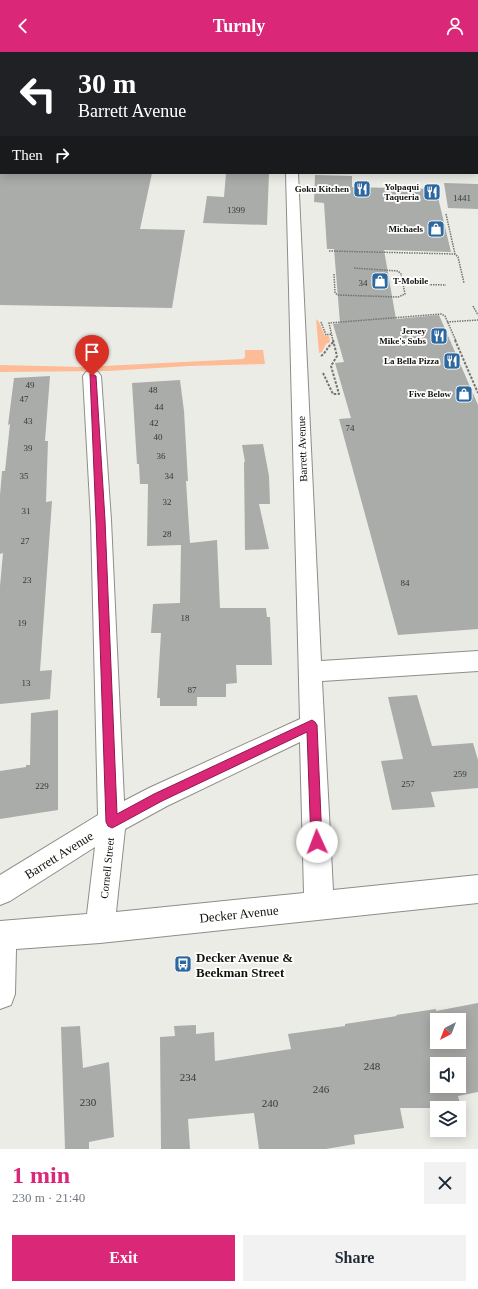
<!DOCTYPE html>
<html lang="en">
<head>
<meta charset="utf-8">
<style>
  :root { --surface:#fff; --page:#f2f2f3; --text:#1f2937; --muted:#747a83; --accent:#db2777 }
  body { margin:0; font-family:"Times New Roman",serif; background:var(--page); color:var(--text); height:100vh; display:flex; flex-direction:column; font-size:15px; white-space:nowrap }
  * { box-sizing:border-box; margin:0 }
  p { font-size:13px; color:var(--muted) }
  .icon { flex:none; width:22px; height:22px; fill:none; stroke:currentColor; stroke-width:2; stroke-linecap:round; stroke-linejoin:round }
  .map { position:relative; height:1097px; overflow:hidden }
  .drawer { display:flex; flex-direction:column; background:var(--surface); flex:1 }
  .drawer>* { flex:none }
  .hud { position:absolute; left:0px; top:0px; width:478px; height:122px; box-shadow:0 2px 10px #0003; background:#202124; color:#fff; overflow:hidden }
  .needle { width:26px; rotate:222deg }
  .controls { position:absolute; left:430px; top:961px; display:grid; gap:8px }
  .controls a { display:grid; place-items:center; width:36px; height:36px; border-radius:0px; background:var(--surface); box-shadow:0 2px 10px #0003; font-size:20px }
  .pin { position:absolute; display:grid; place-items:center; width:34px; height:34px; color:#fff; margin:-41px -17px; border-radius:50% 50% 50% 0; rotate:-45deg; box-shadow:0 0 4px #0007 }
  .pin .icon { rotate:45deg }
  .me { position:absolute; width:44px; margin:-22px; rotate:358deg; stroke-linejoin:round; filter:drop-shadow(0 0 3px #0008) }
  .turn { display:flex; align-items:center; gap:14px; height:84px; padding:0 12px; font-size:18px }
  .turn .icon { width:52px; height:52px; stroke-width:2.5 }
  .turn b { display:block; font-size:28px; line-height:34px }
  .then { display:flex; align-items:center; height:38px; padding:0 12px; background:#0003; gap:8px; font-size:15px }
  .round { display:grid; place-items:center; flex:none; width:42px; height:42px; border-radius:0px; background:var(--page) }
  .overview { display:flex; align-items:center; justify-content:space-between; height:68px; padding:0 12px }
  h1 { font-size:24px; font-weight:600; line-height:30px; color:var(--accent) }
  .primary-button { display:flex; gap:8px; margin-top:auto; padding:8px 12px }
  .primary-button a { flex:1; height:46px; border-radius:0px; background:var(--accent); color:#fff; font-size:16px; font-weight:600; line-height:46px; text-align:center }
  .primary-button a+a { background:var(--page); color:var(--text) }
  header { display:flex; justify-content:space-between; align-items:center; height:52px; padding:0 12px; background:var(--accent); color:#fff; font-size:18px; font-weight:600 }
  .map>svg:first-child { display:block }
</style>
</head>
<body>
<header><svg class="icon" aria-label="back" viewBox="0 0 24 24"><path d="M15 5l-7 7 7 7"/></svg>Turnly<svg class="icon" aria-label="person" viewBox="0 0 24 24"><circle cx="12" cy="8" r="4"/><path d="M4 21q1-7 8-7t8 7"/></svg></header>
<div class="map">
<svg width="478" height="1097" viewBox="0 0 478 1097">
  <rect width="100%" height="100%" fill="#ecece7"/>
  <g fill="#fdbc96">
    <polygon points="316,267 319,270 325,284 329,284 330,290 326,292 322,300 319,301"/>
    <polygon points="245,298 263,298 265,312 189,314 108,319 0,320 0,313 83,315 243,307 245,305"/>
  </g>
  <g fill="#aaaca9" fill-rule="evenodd">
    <polygon points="0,121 152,121 140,177 185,178 172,256 0,253"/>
    <polygon points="226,121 269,121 267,173 203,171 207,144 224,145"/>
    <polygon points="315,123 352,124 352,135 436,137 451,200 384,198 396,267 439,263 478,353 478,577 398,583 339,367 351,366 335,311 344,310 333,272 340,271 334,197 327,197 324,151 314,150"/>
    <polygon points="444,131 478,132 478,157 448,156"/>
    <polygon points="50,324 45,389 48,389 46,450 52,449 40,619 52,618 50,647 0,652 0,534 3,501 0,502 0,443 2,419 5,419 10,372 8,373 14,326"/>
    <polygon points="180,328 184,359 188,429 186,429 190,491 217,488 220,556 266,556 267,565 270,565 272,613 236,613 237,631 226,632 226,645 197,645 197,654 160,654 160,646 157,646 161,581 151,581 153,552 180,551 181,493 147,494 148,432 140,432 139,412 137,412 132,331"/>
    <polygon points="263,392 269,424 270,452 259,452 269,497 245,498 244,410 245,410 242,393"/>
    <polygon points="417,643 432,694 473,691 478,708 478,736 431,740 435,755 392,758 381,709 403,707 388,645"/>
    <polygon points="58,658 58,758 0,767 0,719 26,715 26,713 30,713 31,661"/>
    <path d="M478,951V1040L458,1044L461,1056H400L404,1076L354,1083L355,1092L326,1097H259L254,1061L188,1067L190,1097H161L160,985L175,984L174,974L196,973V982L214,980L215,1009L291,997L288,982L345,974V972L397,964L396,963L436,957V959ZM437,968H459V990H437ZM437,1012H459V1034H437Z"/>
    <polygon points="80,974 83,1016 109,1010 114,1085 89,1090 89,1097 65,1097 61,975"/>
  </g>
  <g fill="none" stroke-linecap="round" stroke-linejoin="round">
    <g stroke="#8d8d89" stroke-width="2">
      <g id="minor">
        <rect x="204" y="0" width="10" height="1"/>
        <rect x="350" y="0" width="10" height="1"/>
        <rect x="477" y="15" width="1" height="6"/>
        <rect x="0" y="22" width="1" height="6"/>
        <rect x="0" y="50" width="1" height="6"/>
        <path d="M286,121H298L321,609L478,599V619L322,629L333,838L478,823V851L100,891L16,897L15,942L11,953L0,957V869L87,862L95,795L10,849L0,853V823L98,763L91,468L83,324L86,320L92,319L98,320L101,324L111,468L124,749L149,736L300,667ZM300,690L304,841L116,860L125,777L167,754Z"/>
      </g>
    </g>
    <g stroke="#8d8d89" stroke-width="2">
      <g id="major">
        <rect x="0" y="86" width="1" height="8"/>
        <rect x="477" y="96" width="1" height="8"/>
      </g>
    </g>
    <g stroke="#747471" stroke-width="1.5" stroke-dasharray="1.5 1" stroke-linecap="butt">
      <polyline points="446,162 455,202 458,205 464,231"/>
      <polyline points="329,199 455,202"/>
      <polyline points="334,222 335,241 338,243 398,245 405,242 401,222 398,219 353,216"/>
      <polyline points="403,232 446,233"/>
      <polyline points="473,254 478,263"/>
      <polyline points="321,270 326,283 332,282"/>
      <polyline points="447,270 478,268"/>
      <polyline points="333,289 329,271 441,262 445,264 456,289"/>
    </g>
    <g stroke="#747471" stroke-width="2" stroke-dasharray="2.5 1.5" stroke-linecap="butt">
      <polyline points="455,288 478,341"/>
      <path d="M321,304C327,300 327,294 334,290"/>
      <polyline points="323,321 333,342 339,342 331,314 337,304 333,288"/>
    </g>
    <use href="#minor" fill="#fff" fill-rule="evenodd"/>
    <use href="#major" fill="#fff" fill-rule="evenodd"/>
  </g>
  <polygon fill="#db2777" stroke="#8e194d" points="90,322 92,322 96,324 105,468 117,762 154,742 312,668 315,670 317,673 322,790 321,794 317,796 313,794 311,790 307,680 162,749 116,774 112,776 108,774 106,770 96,468"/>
  <defs>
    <g id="restaurant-square" transform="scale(0.9)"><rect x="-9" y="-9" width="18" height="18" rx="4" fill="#2c689f" stroke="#fffffe"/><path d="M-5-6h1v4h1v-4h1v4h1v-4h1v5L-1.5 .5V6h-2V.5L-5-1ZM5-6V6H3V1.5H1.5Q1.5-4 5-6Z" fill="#fff"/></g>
    <g id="shop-square" transform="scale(0.9)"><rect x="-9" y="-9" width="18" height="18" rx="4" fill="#2c689f" stroke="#fffffe"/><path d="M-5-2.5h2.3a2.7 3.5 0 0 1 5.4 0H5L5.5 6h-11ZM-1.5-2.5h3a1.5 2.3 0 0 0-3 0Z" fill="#fff"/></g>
    <g id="bus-square" transform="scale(0.9)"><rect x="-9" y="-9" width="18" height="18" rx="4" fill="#2c689f" stroke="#fffffe"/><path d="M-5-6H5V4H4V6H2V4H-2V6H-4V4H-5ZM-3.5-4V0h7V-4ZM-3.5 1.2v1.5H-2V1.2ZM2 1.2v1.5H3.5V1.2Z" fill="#fff"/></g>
  </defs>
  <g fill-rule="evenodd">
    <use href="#restaurant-square" x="362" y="137"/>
    <use href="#restaurant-square" x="432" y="140"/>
    <use href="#shop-square" x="436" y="177"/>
    <use href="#shop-square" x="380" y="229"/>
    <use href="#restaurant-square" x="439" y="284"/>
    <use href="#restaurant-square" x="452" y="309"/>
    <use href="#shop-square" x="464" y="342"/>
    <use href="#bus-square" x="183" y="912"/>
  </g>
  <g text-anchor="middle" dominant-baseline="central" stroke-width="3.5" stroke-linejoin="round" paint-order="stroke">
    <g font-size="9" font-weight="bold" fill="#121210" stroke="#fffffe" text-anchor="end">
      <text x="419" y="135">Yolpaqui<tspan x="419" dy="10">Taqueria</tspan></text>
      <text x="349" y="137">Goku Kitchen</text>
      <text x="423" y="177">Michaels</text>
      <text x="393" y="229" text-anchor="start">T-Mobile</text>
      <text x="426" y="279">Jersey<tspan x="426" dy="10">Mike's Subs</tspan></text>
      <text x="439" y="309">La Bella Pizza</text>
      <text x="451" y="342">Five Below</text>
    </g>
    <g font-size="9" fill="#383836">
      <text x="462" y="146">1441</text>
      <text x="236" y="158">1399</text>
      <text x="363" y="231">34</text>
      <text x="30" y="333">49</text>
      <text x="153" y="338">48</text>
      <text x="24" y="347">47</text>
      <text x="159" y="355">44</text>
      <text x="28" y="369">43</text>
      <text x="154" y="371">42</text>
      <text x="350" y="376">74</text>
      <text x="158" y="385">40</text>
      <text x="28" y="396">39</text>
      <text x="161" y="404">36</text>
      <text x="24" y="424">35</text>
      <text x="169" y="424">34</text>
      <text x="167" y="450">32</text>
      <text x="26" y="459">31</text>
      <text x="167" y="482">28</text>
      <text x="25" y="489">27</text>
      <text x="27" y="528">23</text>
      <text x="405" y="531">84</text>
      <text x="185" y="566">18</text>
      <text x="22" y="571">19</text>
      <text x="26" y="631">13</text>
      <text x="192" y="638">87</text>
      <text x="460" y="722">259</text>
      <text x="408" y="732">257</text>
      <text x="42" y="734">229</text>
    </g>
    <g font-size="11" fill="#121210" stroke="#fffffe">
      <text transform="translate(302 397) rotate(-92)">Barrett Avenue</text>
      <text transform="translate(107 816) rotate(-84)">Cornell Street</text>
    </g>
    <g font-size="11" fill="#383836">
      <text x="372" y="1014">248</text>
      <text x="188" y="1025">234</text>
      <text x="321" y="1037">246</text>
      <text x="88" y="1050">230</text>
      <text x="270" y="1051">240</text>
    </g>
    <g font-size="13" fill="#121210" stroke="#fffffe">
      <text transform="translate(59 803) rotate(-32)">Barrett Avenue</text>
      <text transform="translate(239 862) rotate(-6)">Decker Avenue</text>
    </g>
    <g font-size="13" font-weight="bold" fill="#121210" stroke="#fffffe" text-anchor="start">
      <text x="196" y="905">Decker Avenue &amp;<tspan x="196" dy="15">Beekman Street</tspan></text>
    </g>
  </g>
</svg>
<div class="controls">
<a><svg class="needle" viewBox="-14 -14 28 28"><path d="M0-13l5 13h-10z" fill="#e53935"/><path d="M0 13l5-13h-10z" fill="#747a83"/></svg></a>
<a><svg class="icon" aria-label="sound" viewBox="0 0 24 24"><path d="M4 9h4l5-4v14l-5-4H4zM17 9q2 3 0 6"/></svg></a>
<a><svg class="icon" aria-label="layers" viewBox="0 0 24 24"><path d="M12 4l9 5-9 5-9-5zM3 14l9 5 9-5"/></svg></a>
</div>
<div class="pin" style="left:92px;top:324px;background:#d93025"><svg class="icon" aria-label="arrive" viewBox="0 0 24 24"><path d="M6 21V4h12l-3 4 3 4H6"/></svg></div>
<svg class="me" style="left:317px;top:790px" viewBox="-20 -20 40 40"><circle r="19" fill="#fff"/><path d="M0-13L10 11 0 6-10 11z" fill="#db2777"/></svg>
<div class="hud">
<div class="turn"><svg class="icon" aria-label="left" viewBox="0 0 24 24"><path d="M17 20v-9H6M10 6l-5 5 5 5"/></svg><div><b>30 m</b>Barrett Avenue</div></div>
<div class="then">Then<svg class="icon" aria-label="right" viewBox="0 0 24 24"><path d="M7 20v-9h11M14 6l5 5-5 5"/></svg></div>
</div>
</div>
<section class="drawer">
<div class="overview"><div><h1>1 min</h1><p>230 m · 21:40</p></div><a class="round"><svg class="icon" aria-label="close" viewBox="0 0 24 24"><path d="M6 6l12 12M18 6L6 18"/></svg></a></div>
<div class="primary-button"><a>Exit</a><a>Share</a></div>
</section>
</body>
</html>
